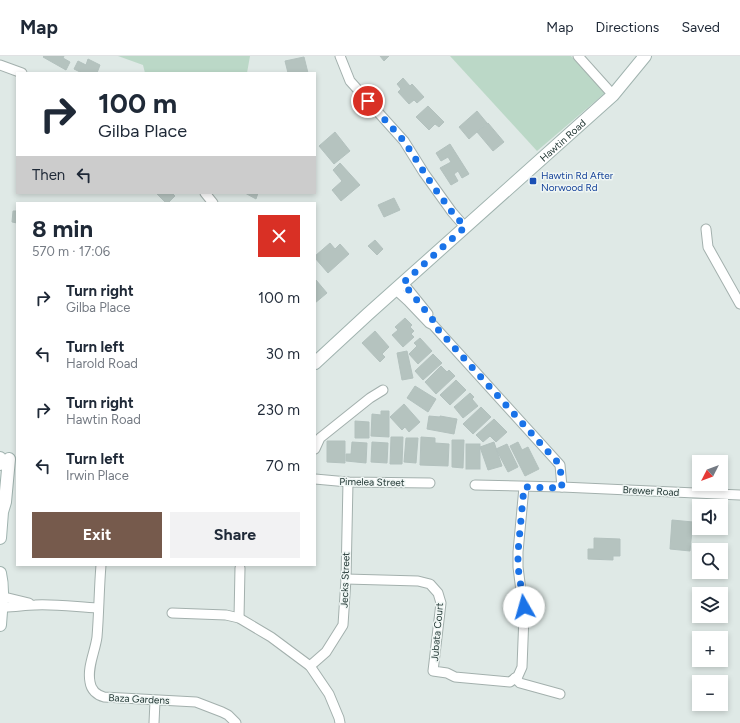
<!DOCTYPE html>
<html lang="en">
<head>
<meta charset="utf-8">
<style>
  :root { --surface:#fff; --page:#f2f2f3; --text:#1f2937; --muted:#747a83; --line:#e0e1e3; --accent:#765a4c }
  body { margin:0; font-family:Figtree,sans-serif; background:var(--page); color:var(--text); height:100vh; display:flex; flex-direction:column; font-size:15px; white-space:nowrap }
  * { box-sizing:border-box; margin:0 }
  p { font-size:13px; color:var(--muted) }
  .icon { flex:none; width:22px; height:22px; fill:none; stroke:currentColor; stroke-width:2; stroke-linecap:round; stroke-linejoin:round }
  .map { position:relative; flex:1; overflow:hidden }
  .details { position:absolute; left:16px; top:146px; width:300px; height:364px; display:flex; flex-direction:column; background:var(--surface); border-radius:0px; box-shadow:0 2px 6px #0003 }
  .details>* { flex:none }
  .banner { position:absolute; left:16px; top:16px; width:300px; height:122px; border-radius:0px; box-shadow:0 2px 6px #0003; background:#fff; color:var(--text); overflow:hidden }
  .needle { width:26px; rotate:228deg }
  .tools { position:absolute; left:692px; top:399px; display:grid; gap:8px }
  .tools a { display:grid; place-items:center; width:36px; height:36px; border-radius:0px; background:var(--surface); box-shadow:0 2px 6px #0003; font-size:20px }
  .pin { position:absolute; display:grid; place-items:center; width:34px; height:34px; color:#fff; margin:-17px; border:2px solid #fff; border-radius:50%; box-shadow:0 1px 4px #0007 }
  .me { position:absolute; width:44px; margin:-22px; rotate:353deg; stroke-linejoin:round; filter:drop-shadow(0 0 3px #0008) }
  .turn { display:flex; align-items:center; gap:14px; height:84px; padding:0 16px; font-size:18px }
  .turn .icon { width:52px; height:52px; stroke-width:2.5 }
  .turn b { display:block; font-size:28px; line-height:34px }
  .then { display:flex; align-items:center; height:38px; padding:0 16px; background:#0003; gap:8px; font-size:15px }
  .round { display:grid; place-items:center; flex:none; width:42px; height:42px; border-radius:0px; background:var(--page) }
  .overview { display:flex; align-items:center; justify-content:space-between; height:68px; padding:0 16px }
  h1 { font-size:24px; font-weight:700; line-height:30px }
  .primary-button { display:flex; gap:8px; margin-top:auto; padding:8px 16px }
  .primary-button a { flex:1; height:46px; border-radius:0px; background:var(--accent); color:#fff; font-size:16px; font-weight:700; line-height:46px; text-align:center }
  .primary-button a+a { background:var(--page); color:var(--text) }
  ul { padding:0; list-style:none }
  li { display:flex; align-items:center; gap:12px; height:56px; padding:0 16px }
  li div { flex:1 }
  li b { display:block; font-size:15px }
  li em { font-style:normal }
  header { display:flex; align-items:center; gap:24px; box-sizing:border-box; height:56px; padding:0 20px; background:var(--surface); border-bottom:1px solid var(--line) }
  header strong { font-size:19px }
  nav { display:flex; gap:22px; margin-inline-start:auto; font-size:14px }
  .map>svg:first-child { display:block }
</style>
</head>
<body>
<header>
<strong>Map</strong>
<nav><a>Map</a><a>Directions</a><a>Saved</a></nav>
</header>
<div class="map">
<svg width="740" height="667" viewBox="0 0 740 667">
  <rect width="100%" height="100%" fill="#dfe9e6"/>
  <g fill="#bbd8c7">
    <polygon points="118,0 250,0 247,17 145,17 143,9"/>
    <polygon points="450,0 571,0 605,37 537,95"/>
  </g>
  <g fill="#b5c3bf" stroke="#b3c1be">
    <polygon points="44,0 64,0 63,2 70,6 66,14 43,1"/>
    <polygon points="380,0 389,0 384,5"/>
    <polygon points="304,1 308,17 288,17 285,5"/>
    <polygon points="88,3 100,9 97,17 82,17 74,13 78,5 86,9"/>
    <polygon points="403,22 410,30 412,28 424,41 417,47 414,44 409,48 398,36 401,33 397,28"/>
    <polygon points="428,50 444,66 439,71 435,68 429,74 416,61"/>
    <polygon points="477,55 487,67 469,83 459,71"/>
    <polygon points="488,67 504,86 493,95 477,76"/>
    <polygon points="335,76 350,95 334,108 319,90"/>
    <polygon points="450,88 469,118 462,122 458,115 454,118 458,125 451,129 440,112 451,106 448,101 441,105 436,97"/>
    <polygon points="340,107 360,129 341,145 332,134 342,125 333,114"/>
    <polygon points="156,137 172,137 175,140 168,147 166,147"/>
    <polygon points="245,137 258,137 256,143"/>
    <polygon points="394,142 400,154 384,161 378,149"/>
    <polygon points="13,155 17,155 17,167 12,166"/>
    <polygon points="375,184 383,193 377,199 368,190"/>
    <polygon points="330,187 335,193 340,188 349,198 328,217 315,202 315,200"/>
    <polygon points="316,224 327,237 315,247 315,225"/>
    <polygon points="405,262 412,269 410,271 414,275 411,278 414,281 403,291 392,279 398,274 395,271"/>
    <polygon points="375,275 389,291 382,298 385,301 380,306 362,287"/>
    <polygon points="420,282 432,295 418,308 409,298 417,290 414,287"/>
    <polygon points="407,295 413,322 402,324 397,297"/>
    <polygon points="433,298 442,307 423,324 415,315"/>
    <polygon points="441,310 447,316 449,314 455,320 436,338 425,326"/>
    <polygon points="456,324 466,334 450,349 440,339"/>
    <polygon points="415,330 436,343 428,356 407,342"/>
    <polygon points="470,337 474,341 472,343 478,350 463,362 454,351"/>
    <polygon points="404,348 420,366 409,376 405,371 402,374 390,361"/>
    <polygon points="481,351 491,361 473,378 463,368"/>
    <polygon points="381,355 389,355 389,381 371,380 372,358 381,359"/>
    <polygon points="429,360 440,361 440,360 457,363 454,378 427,373"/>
    <polygon points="494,363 507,376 496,386 490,380 483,386 476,379"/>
    <polygon points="355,365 369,366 369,382 355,382"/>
    <polygon points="391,381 403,381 402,408 390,408"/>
    <polygon points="421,381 435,382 435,387 449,388 448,410 420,409"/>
    <polygon points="406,382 418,382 416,407 404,406"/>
    <polygon points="452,384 464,384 463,412 452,411"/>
    <polygon points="327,385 345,385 345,407 327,406"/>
    <polygon points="352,386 367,387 366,407 346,405 346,398 351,398"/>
    <polygon points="372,386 388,387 387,407 371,406"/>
    <polygon points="494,386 502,410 488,414 480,391"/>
    <polygon points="518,386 522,394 528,391 539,413 525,420 510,390"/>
    <rect x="466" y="388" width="14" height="25"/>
    <polygon points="507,388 518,411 508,416 496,393"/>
    <polygon points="672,464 693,466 690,495 670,493"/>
    <polygon points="594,482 620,483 620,500 613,500 613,504 588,503 588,493 594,493"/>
  </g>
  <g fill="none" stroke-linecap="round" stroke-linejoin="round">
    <g stroke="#a3b0ad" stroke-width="11">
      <g id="street">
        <polyline points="340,0 350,25 404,85 424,117 452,156 465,171"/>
        <polyline points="578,0 613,39"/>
        <polyline points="0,9 22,17"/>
        <polyline points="205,137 213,147"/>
        <polyline points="706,173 708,191 740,248"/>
        <polyline points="403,227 428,258"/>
        <polyline points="396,234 408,245 429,267 433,269 560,409 562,431"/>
        <polyline points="315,393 320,382 370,342 383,334"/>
        <polyline points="315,423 348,426 430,427"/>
        <polyline points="475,429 562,431 740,439"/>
        <path d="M101,509C99,533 99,557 97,581C95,596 87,611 90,626C91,634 97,639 104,641L196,646L222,656L228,659L236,667"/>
        <polyline points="346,523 418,525 430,528 438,537 441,547 433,615 447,617 455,621 510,626 518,620 522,611 524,559 518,511 518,496 524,431"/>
        <polyline points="0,540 29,547"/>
        <path d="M0,551C11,552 24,549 35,549C56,548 77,551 98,552"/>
        <polyline points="172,557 226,559 239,562 271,581 310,610 329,638 339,662 340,667"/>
        <polyline points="239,562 240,512"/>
        <polyline points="310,610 326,596 343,569 346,523 348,426"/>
        <polyline points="515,622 520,627 560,638"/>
        <polyline points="154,667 155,645"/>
      </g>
    </g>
    <g stroke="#a0b3af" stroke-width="14">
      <g id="secondary">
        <path id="s1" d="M315,307L368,258L613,39L645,0"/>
        <polyline points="0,408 0,402"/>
        <polyline points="0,482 2,456 5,446 9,403"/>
        <path d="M0,517C4,534 1,552 0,569"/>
      </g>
    </g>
    <use href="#street" stroke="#fff" stroke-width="9"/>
    <use href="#secondary" stroke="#fff" stroke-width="12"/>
  </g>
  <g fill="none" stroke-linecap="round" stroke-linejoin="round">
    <polyline stroke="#1a73e8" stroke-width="7" stroke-dasharray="0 12.6" points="368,45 404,85 433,130 452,156 465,171 403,227 433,264 434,269 560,409 562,432 524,431 518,496 518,511 524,551"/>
  </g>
  <rect fill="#1a4fb4" stroke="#eff6f4" stroke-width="1.5" x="529" y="121" width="8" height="8" rx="2"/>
  <g text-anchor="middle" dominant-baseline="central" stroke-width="3" stroke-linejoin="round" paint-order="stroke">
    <g font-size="10" fill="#223734" stroke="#eff6f4">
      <text stroke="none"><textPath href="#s1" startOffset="333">Hawtin Road</textPath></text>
      <text transform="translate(372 426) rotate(1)">Pimelea Street</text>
      <text transform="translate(651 435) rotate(3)">Brewer Road</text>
      <text transform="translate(345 524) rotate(-88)">Jecks Street</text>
      <text transform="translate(437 576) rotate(-85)">Jubata Court</text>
      <text transform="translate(139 643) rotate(3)">Baza Gardens</text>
    </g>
    <g font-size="10" fill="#164399" stroke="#eff6f4" text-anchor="start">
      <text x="541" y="119">Hawtin Rd After<tspan x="541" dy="12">Norwood Rd</tspan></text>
    </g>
  </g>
</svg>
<div class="tools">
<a><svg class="needle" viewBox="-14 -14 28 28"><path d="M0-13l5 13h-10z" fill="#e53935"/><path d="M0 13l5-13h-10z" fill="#747a83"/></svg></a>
<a><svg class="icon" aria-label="sound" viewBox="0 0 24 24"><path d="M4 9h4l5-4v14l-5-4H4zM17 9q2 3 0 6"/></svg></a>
<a><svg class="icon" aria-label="search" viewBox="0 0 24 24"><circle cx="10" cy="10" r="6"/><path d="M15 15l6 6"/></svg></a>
<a><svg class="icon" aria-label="layers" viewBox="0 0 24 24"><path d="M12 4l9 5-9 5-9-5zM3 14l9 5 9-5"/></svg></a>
<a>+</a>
<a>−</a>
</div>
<div class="pin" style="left:368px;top:45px;background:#d93025"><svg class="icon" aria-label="arrive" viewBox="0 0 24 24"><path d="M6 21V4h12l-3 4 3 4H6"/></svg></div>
<svg class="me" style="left:524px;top:551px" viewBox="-20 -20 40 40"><circle r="19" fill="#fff"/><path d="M0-13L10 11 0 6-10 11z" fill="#1a73e8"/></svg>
<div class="banner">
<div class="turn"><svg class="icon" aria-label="right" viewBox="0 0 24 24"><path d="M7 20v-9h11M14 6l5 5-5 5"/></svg><div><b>100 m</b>Gilba Place</div></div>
<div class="then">Then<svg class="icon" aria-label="left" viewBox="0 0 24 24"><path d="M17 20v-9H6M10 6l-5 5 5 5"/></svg></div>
</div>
<section class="details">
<div class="overview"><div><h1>8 min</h1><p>570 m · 17:06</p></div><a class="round" style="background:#d93025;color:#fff"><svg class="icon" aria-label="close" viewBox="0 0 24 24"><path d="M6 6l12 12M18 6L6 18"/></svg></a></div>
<ul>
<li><svg class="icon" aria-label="right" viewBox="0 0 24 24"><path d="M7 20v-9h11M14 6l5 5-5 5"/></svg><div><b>Turn right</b><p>Gilba Place</p></div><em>100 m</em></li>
<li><svg class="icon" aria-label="left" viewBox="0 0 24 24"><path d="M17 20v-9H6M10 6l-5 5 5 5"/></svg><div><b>Turn left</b><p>Harold Road</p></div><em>30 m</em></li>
<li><svg class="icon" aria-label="right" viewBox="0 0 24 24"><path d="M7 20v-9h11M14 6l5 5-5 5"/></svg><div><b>Turn right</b><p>Hawtin Road</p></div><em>230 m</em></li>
<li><svg class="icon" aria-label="left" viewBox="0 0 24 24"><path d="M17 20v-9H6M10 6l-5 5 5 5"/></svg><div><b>Turn left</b><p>Irwin Place</p></div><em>70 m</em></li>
</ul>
<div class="primary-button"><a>Exit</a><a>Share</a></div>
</section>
</div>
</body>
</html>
